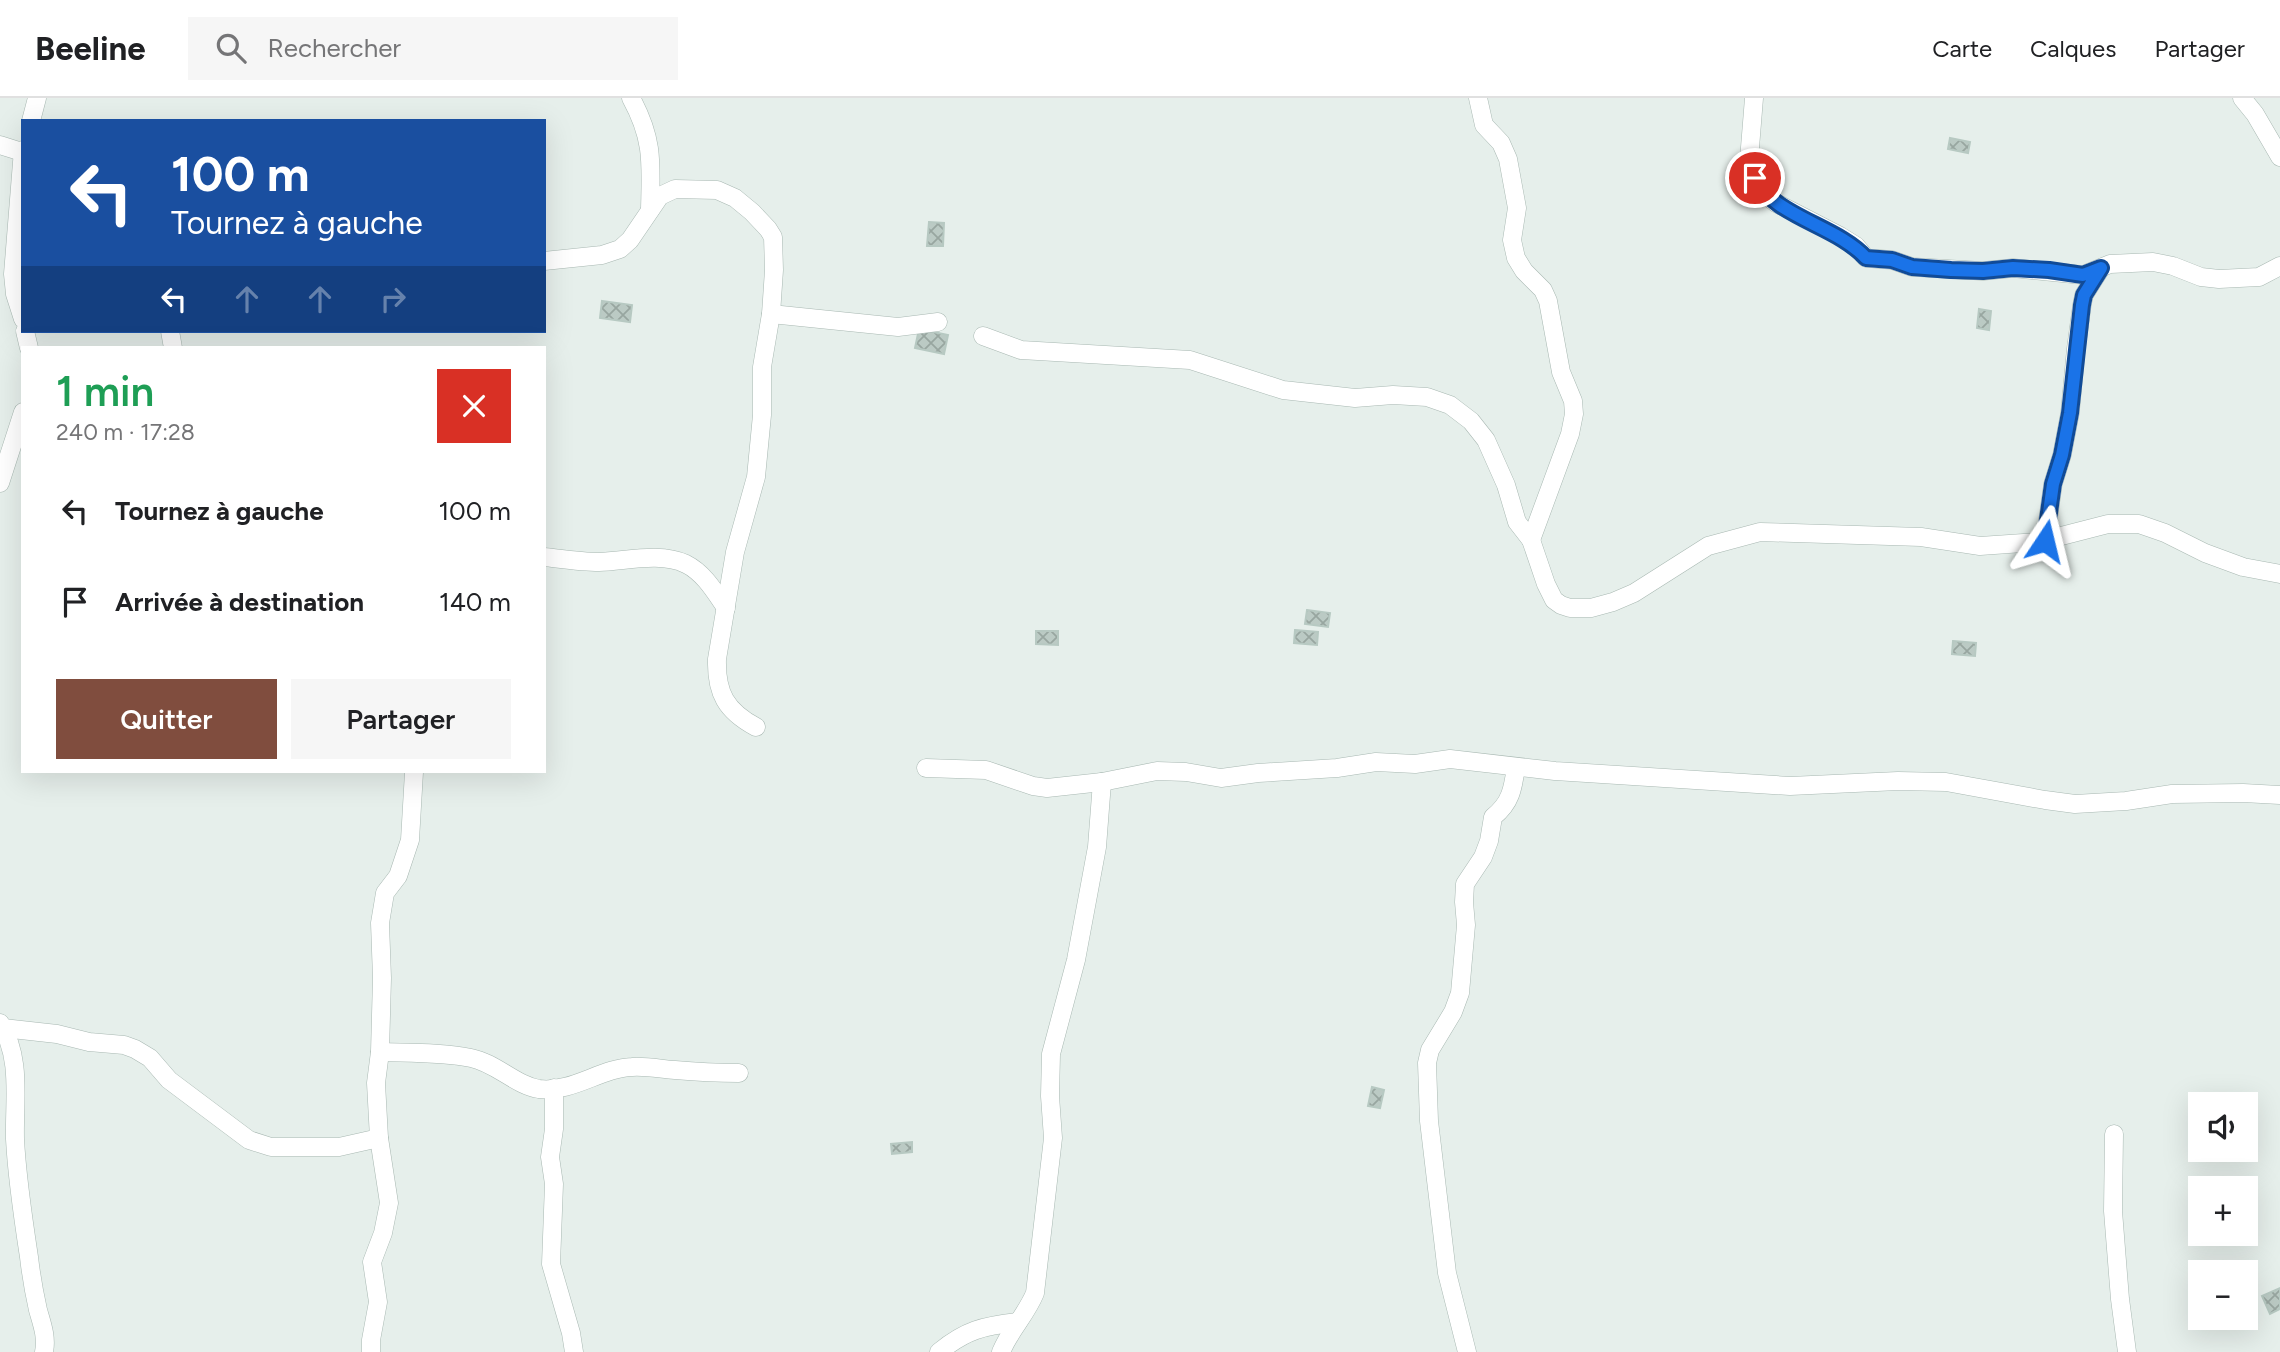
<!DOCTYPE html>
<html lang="fr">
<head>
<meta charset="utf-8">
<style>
  :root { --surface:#fff; --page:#f6f6f6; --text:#202124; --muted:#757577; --line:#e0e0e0; --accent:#804d3e }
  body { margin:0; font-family:Figtree,sans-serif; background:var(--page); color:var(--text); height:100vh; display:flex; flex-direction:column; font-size:26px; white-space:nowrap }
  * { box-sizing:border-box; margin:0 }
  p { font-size:23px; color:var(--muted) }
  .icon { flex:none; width:38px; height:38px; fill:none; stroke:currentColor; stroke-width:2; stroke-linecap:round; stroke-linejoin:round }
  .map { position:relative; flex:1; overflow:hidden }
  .sheet { position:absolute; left:21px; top:248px; width:525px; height:427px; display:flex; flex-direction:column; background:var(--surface); border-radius:0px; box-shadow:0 7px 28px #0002 }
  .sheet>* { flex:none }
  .banner { position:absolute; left:21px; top:21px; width:525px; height:214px; border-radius:0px; box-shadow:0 7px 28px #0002; background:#1a4fa0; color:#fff; overflow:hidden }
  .buttons { position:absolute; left:2188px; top:994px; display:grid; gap:14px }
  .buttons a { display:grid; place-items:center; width:70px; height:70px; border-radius:0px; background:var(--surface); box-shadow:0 7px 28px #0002; font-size:35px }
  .pin { position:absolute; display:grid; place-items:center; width:60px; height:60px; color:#fff; margin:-30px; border:4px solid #fff; border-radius:50%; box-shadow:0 2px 7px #0007 }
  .me { position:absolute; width:77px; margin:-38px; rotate:10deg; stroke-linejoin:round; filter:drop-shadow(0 0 5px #0008) }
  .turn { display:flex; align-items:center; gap:24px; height:147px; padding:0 35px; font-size:32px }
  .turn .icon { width:91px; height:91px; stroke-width:2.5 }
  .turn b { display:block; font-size:49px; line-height:60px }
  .lanes { display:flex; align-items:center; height:66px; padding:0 35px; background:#0003; justify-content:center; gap:35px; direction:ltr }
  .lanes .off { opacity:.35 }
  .round { display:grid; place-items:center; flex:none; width:74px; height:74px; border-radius:0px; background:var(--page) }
  .overview { display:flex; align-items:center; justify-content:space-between; height:119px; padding:0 35px }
  h1 { font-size:42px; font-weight:600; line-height:52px; color:#1e9e55 }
  .button { display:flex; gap:14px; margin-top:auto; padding:14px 35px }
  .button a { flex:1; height:80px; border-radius:0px; background:var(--accent); color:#fff; font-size:28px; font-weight:600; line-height:80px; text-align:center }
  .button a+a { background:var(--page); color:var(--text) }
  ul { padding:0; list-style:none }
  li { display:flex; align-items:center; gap:21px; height:91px; padding:0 35px }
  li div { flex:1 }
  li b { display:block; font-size:26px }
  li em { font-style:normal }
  header { display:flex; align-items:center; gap:42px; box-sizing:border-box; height:98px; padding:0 35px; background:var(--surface); border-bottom:2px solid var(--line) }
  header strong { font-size:33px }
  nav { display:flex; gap:38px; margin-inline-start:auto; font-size:24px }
  .search { width:490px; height:63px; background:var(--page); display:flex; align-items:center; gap:18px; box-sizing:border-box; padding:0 24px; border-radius:0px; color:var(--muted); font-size:26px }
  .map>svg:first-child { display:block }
</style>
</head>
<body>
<header>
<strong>Beeline</strong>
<div class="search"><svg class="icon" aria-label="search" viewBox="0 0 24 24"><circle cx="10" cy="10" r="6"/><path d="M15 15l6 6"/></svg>Rechercher</div>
<nav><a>Carte</a><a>Calques</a><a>Partager</a></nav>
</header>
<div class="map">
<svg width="2280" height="1254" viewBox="0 0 2280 1254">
  <defs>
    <pattern id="building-cross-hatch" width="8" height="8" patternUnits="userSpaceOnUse" patternTransform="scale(1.75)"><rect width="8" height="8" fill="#bbcac4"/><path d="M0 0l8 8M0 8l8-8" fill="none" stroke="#98a6a0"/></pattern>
  </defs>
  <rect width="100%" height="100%" fill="#e6efeb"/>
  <g fill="url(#building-cross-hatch)" stroke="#b7c9c2" stroke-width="2">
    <polygon points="1950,40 1970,44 1968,55 1948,51"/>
    <polygon points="929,124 944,125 943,148 927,148"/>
    <polygon points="602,203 632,207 630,224 600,220"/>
    <polygon points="1979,211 1991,213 1989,232 1977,230"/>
    <polygon points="919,231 948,237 944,256 915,250"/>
    <polygon points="1307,512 1330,515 1328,529 1305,526"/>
    <polygon points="1295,532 1318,534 1317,547 1294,545"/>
    <polygon points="1036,533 1058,533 1058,547 1036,546"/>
    <polygon points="1953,543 1976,545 1975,558 1952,556"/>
    <polygon points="1372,989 1384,992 1380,1010 1368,1008"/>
    <polygon points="912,1044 912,1054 892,1056 891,1046"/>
    <polygon points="2280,1190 2280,1211 2270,1216 2262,1198"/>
  </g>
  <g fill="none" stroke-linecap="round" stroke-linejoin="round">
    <g stroke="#a8b8b2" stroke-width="19">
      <g id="street">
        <path d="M631,0C654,42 651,66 650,112"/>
        <polyline points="1478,0 1484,27 1501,45 1508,61 1517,110 1512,142 1516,160 1524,173 1543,192 1548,203 1561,274 1573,303 1574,316 1570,336 1531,442"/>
        <polyline points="1754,0 1749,62 1761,93 1776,105 1840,138 1856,148 1866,160 1892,162 1912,169 1983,173 2013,170 2083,177 2110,166 2153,164 2173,168 2201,179 2219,181 2259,179 2280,168"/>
        <polyline points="2242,0 2255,16 2280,59"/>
        <polyline points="31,23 37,0"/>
        <polyline points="0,47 22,54"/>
        <polyline points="23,52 13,176 15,196 23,221"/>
        <path d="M544,163L602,157L620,151L630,142L660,98L675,91L717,92L735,100L752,114L768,131L773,139L774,172L771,216L762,269V317L756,379L735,454L717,561C716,595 726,613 756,629"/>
        <polyline points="771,216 898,229 938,224"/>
        <polyline points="25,233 29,250"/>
        <polyline points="170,233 173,250"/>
        <polyline points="983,238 1021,252 1190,262 1283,292 1355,300 1393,297 1427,299 1450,307 1471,323 1486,342 1506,387 1517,424 1531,442 1546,486 1554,502 1561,507 1570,510 1591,510 1613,504 1634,495 1708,448 1760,434 1921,439 1980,448 2038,444 2108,426 2139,426 2165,435 2205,455 2243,469 2280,476"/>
        <polyline points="0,385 23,314"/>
        <polyline points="2045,443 2053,386 2062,357 2070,315 2076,251 2082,207 2084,197 2101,170"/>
        <path d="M544,459C562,461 581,464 599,464C627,463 660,454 686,466C704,475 715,494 726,510"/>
        <polyline points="926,670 986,672 1033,688 1047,690 1102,684 1157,673 1186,674 1221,680 1258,675 1337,670 1376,664 1415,666 1450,661 1555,673 1790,688 1898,683 1946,684 2045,702 2075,706 2126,703 2172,696 2243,695 2280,697"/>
        <path d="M0,925C22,960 14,1002 15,1041C17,1080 23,1120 29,1159C31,1177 34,1194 38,1212C42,1226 47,1239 44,1254"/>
        <polyline points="3,930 57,936 89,944 124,947 135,951 150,960 169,982 249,1042 271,1049 339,1049 379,1040"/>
        <path d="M380,954C410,955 442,954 471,960C496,965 515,987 539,991C572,995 601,970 632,969C646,968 661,971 675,972C697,974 718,975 739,975"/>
        <polyline points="554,990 554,1031 550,1059 554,1086 551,1166 571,1235 574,1254"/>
        <polyline points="2114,1036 2113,1113 2120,1201 2127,1254"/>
        <polyline points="371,1254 371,1242 378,1204 372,1164 383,1135 389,1105 379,1040 376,985 380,954 382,880 380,825 385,795 398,778 410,742 414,674"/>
        <path d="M939,1254C966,1232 983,1228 1018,1224"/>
        <path d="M1001,1254C1010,1232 1026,1217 1035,1195L1053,1040L1050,998L1051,956L1076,862L1097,749L1102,684"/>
        <path d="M1467,1254L1447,1175L1429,1023L1427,965L1430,952L1453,914L1460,895L1466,827L1464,804L1465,786L1483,759L1489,743L1493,719C1511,705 1513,690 1516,669"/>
      </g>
    </g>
    <use href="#street" stroke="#fff" stroke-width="18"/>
  </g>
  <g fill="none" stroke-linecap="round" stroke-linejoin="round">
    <g stroke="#114b97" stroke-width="18">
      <path id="route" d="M1755,80C1774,119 1836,127 1866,160L1892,162L1912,169L1951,172L1983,173L2013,170L2049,172L2083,177L2101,170L2084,197L2082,207L2070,315L2062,357L2053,386L2045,443"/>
    </g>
    <use href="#route" stroke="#1a73e8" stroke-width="12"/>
  </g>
</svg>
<div class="buttons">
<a><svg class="icon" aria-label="sound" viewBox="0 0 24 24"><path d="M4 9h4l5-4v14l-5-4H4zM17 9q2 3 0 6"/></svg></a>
<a>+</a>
<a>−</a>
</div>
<div class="pin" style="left:1755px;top:80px;background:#d93025"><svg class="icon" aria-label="arrive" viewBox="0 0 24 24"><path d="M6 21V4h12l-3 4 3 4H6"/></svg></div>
<svg class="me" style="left:2045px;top:443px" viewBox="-20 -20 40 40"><path d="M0-17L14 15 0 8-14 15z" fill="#1a73e8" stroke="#fff" stroke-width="4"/></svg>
<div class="banner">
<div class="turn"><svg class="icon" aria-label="left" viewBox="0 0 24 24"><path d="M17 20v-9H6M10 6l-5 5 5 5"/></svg><div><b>100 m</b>Tournez à gauche</div></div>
<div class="lanes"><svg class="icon" aria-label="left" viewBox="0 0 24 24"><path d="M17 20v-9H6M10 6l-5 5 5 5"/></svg><svg class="icon off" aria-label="ahead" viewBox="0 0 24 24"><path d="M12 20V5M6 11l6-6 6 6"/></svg><svg class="icon off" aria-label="ahead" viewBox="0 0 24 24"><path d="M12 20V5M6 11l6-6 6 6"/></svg><svg class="icon off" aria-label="right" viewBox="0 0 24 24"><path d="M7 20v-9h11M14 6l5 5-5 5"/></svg></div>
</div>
<section class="sheet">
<div class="overview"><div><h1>1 min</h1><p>240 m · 17:28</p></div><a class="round" style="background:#d93025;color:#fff"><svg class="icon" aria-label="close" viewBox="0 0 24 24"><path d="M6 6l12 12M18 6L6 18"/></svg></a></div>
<ul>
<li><svg class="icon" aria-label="left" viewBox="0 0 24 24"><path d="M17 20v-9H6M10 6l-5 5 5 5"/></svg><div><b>Tournez à gauche</b></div><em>100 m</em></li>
<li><svg class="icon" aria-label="arrive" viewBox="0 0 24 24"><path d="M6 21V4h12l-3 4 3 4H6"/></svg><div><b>Arrivée à destination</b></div><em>140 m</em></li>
</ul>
<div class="button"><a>Quitter</a><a>Partager</a></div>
</section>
</div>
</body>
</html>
